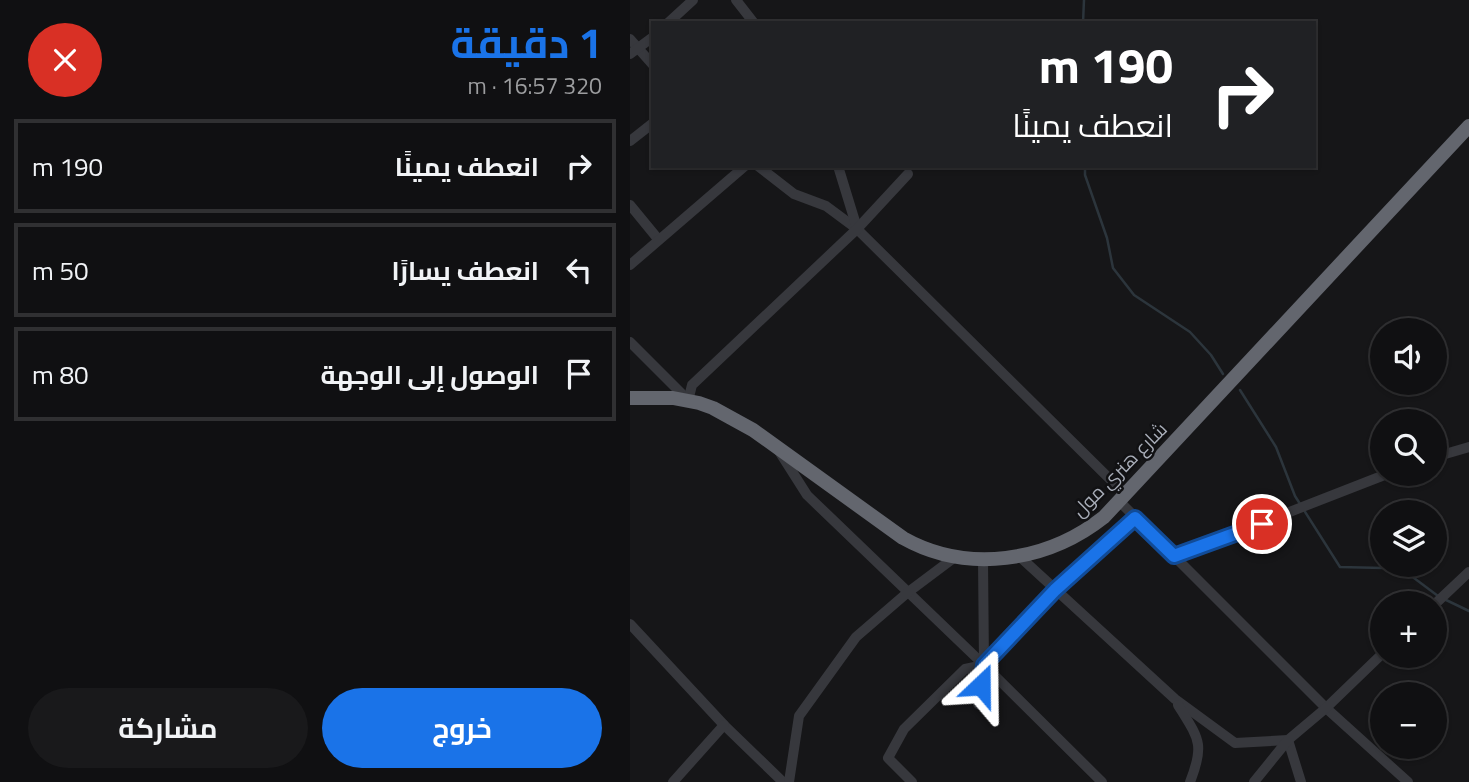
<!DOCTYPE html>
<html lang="ar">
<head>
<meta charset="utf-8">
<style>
  :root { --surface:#101012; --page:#19191b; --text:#f1f3f6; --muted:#9c9d9f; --line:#303032; --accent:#1a73e8 }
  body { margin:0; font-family:"Titillium Web",Cairo,sans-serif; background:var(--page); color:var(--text); direction:rtl; height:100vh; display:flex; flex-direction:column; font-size:26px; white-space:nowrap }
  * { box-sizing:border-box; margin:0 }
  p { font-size:23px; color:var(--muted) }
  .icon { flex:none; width:38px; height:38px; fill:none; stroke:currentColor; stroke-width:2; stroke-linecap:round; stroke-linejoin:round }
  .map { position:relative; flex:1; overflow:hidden; direction:ltr }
  .sheet { display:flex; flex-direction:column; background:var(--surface); width:630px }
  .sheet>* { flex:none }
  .hud { position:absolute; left:21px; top:21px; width:665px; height:147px; border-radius:0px; box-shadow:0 2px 5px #0004,0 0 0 2px var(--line); direction:rtl; background:#202124; color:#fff; overflow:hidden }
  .tools { position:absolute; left:740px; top:318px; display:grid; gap:14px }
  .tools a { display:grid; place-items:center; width:77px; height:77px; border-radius:50%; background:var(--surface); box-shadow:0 2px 5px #0004,0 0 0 2px var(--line); font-size:35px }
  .pin { position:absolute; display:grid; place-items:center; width:60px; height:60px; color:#fff; margin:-30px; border:4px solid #fff; border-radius:50%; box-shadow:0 2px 7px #0007 }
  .me { position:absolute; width:77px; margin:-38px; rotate:23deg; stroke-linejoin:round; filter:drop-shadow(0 0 5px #0008) }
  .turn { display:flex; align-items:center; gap:24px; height:147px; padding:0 28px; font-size:32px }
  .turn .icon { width:91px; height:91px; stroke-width:2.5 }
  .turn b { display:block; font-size:49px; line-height:60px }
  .round { display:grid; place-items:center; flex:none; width:74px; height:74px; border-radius:37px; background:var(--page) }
  .summary { display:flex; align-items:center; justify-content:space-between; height:119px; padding:0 28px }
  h1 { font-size:42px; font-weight:700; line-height:52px; color:var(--accent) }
  .action { display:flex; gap:14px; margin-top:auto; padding:14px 28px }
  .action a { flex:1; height:80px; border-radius:42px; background:var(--accent); color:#fff; font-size:28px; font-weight:700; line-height:80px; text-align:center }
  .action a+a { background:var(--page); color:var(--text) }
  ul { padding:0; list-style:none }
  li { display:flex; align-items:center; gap:21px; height:94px; margin:0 14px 10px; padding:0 14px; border:4px solid var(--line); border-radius:0px }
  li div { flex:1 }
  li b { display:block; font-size:26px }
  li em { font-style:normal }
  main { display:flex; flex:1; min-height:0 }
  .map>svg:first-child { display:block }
</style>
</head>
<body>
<main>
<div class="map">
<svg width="839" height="782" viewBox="0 0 839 782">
  <rect width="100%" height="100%" fill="#161618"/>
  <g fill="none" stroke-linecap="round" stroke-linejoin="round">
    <g stroke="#2c353c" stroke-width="2.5">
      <polyline points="453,23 454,0"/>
      <polyline points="455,166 455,175 477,238 483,268 504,295 560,332 581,355 593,374"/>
      <polyline points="610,390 646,447 665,496 710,567 753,568 780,575 808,596"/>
      <polyline points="814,599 839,611"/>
    </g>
    <g stroke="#37383d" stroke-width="10">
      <polyline points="106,0 124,23"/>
      <polyline points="38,23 63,0"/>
      <polyline points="0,39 23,65"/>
      <polyline points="0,54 23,37"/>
      <polyline points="0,141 23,123"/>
      <polyline points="128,166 164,194 196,206 227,229 495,494"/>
      <polyline points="208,166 227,228"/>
      <polyline points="0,205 28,239"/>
      <polyline points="0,265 115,166"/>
      <polyline points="0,342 58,400"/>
      <polyline points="58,401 62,385 227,229 278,174"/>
      <polyline points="149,451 177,495 354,665 472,782"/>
      <polyline points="805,457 839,447"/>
      <polyline points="489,501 696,708 778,782"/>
      <polyline points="389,556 545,699 605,743 658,740"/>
      <polyline points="544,557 757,474"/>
      <polyline points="805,604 839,572"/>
      <polyline points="0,624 94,725 153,782"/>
      <polyline points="348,704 354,665 425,591 505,518"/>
      <path d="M548,705C569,739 575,744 560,782"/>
      <polyline points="658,740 671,782"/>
      <polyline points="43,782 94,725"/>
      <polyline points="159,782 169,716 226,637 277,593 325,557"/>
      <polyline points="282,782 258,758 274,729 335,669 354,665 353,560"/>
      <polyline points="624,782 658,740 696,708 752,654"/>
    </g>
    <path stroke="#63666e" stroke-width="14" d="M0,398H43L69,403L83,408L123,430L273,538C337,574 417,562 474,517L839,126"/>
  </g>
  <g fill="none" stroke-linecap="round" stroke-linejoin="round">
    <g stroke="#114b97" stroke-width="18">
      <polyline id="route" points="351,685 354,665 425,590 505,518 544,556 632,524"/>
    </g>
    <use href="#route" stroke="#1a73e8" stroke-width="12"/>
  </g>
  <g text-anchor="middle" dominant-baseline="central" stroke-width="5" stroke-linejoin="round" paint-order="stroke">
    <g font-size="19" fill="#a8adb8" stroke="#111113">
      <text transform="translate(489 469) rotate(-45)">شارع هنري مول</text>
    </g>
  </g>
</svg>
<div class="tools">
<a><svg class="icon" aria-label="sound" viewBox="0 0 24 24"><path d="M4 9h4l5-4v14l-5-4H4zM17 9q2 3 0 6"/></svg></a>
<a><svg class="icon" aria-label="search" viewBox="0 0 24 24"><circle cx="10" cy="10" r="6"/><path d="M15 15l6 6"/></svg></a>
<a><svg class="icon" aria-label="layers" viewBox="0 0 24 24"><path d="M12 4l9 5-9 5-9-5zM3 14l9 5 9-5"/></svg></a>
<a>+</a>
<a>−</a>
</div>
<div class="pin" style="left:632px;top:524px;background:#d93025"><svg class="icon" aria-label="arrive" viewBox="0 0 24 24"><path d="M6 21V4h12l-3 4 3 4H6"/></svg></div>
<svg class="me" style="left:351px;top:685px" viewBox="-20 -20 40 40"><path d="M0-17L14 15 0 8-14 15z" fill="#1a73e8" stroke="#fff" stroke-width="4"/></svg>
<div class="hud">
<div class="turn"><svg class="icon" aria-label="right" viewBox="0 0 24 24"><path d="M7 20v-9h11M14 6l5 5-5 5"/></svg><div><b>190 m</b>انعطف يمينًا</div></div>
</div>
</div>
<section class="sheet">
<div class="summary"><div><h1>1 دقيقة</h1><p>320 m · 16:57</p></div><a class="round" style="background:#d93025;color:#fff"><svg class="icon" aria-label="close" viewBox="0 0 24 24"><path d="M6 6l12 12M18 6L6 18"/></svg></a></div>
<ul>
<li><svg class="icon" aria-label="right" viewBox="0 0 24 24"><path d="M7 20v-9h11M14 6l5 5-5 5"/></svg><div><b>انعطف يمينًا</b></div><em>190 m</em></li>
<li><svg class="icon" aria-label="left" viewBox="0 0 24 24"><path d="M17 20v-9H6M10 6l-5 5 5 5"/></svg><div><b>انعطف يسارًا</b></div><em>50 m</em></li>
<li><svg class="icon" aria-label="arrive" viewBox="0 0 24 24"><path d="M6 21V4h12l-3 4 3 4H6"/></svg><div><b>الوصول إلى الوجهة</b></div><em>80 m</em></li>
</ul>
<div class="action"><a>خروج</a><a>مشاركة</a></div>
</section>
</main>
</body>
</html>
